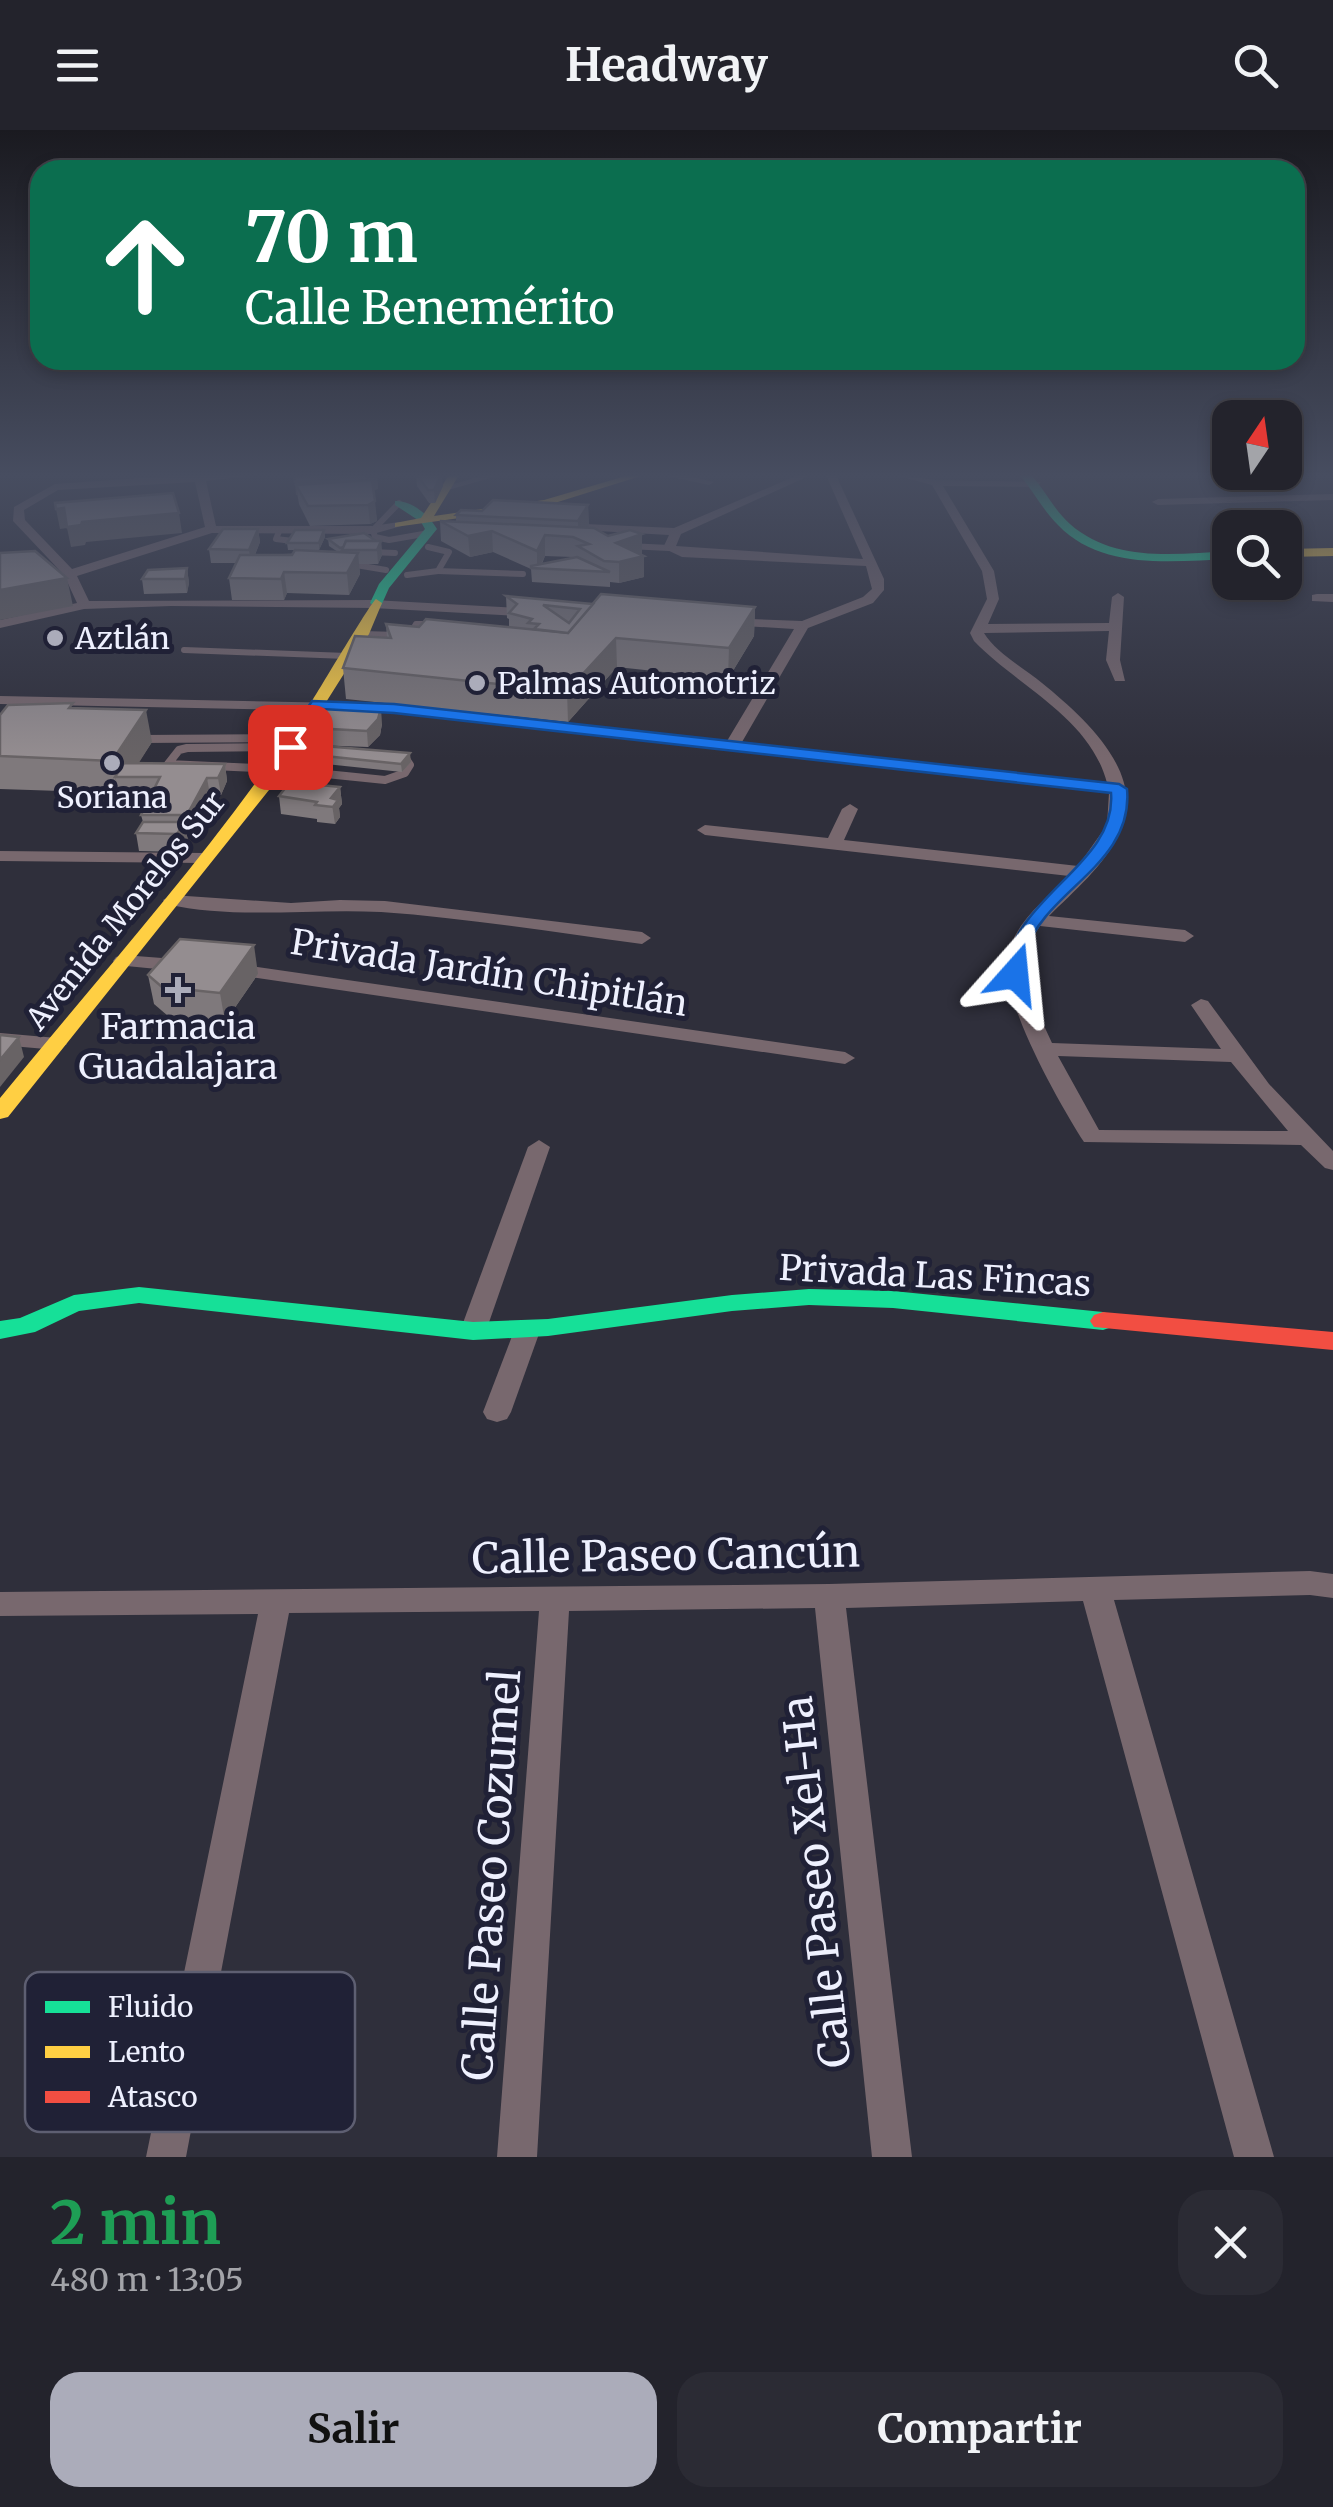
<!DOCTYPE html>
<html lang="es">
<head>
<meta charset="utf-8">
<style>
  :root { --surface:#23232c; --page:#2b2b34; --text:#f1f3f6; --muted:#a3a4a9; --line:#404048; --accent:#abacba }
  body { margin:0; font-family:Merriweather,serif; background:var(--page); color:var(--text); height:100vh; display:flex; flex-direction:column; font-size:38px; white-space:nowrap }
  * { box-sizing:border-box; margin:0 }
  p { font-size:32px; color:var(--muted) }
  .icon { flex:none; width:55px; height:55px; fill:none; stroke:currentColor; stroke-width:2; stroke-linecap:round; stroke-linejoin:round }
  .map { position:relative; height:2027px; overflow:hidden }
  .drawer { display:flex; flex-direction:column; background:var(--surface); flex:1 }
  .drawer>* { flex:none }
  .banner { position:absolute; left:30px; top:30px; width:1275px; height:210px; border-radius:30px; box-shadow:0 5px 15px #0003,0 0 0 2px var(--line); background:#0b6e4f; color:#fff; overflow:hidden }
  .needle { width:65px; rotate:13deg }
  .controls { position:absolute; left:1212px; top:270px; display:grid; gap:20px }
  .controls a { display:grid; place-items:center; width:90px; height:90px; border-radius:20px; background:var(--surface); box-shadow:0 5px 15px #0003,0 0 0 2px var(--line); font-size:50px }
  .pin { position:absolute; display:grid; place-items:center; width:85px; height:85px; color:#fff; margin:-42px; border-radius:20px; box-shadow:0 5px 15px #0006 }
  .me { position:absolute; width:110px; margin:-55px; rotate:18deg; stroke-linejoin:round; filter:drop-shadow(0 0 8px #0008) }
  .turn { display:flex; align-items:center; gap:35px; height:210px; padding:0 50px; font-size:45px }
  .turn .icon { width:130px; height:130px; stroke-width:2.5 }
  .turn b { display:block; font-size:70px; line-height:85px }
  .round { display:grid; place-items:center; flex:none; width:105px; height:105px; border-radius:30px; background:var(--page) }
  .headline { display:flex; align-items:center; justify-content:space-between; height:170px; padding:0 50px }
  h1 { font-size:60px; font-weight:700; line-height:75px; color:#1e9e55 }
  .button { display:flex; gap:20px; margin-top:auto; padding:20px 50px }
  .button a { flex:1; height:115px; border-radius:30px; background:var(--accent); color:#111; font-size:40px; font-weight:700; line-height:115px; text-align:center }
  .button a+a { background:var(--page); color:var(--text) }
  header { display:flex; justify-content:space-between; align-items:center; height:130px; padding:0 50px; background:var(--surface); font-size:45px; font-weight:700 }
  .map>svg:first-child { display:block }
</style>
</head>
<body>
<header><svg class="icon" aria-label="menu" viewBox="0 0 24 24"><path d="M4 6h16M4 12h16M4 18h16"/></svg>Headway<svg class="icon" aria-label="search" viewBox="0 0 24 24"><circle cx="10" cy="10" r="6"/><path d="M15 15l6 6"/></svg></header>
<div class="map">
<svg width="1333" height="2027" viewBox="0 0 1333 2027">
  <rect width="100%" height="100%" fill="#2f2f3b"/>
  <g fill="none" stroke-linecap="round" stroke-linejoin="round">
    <g stroke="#78686e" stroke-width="6">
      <polyline points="399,373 373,400 375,407 389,410 429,403"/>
      <polyline points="280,399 276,409 293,411"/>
      <polyline points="628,416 669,418"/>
      <polyline points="371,422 395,423"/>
      <polyline points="350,434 386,440"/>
      <polyline points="438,441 523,444"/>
      <polyline points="407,445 438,441 449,422 428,417"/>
      <polyline points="362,504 399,505"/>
      <polyline points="409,506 416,494 437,494"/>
      <polyline points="184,520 347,526"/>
    </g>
    <g stroke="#78686e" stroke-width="8">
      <polyline points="140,609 296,608"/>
      <polygon points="290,617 406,629 410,635 405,643 385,650 277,639 168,634 179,620 187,618"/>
    </g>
    <g fill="#78686e" fill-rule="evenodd">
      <path d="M183,345H256L206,351L216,396H373L399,392L405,395L373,404L212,403L77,446L89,471L373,470L535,479L542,483L535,487L373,478L171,476L84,479L0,498V490L77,473L64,445L13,391L14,377L55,354ZM195,352L205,397L72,439L25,390L24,380L58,360Z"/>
      <polygon points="485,345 501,345 448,360 443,357"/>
      <polygon points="662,345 684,345 714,352 709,355"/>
      <path d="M798,345H811L681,404L676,416L863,429L826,345H836L884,449V460L873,473L808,498L742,612L1107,653C1090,587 1017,556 974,511L970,503L987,469L982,441L932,355L895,345L936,350L1041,352L1037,357L943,356L994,441L999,469L988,494L1109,493L1112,467L1118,463L1124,467L1120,530L1125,551H1115L1106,530L1109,501L984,503C996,523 1024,538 1042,553C1085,588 1149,645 1119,704C1104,736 1074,761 1049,786L1185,800L1194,806L1185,812L1040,796C1012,837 1034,873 1052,913L1221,919L1191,875L1201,869L1208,871L1269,954L1333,1021V1040L1325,1038L1301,1015L1084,1012C1060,975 996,863 1008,823C1017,790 1046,769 1069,746L705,705L697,700L705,695L828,708L842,679L850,674L858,679L844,710L1078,736L1107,695L1109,663L394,582L0,574V566L394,574L727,611L794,499L727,495L720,491L722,488L802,491L863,467L872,459L866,436L682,427L663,418L669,405L562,399L556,396L562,393L674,398ZM1058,926L1231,932L1288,1001L1099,1000Z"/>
      <polygon points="1333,364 1333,370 1158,375 1152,372 1158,369"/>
      <polygon points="1317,464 1333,464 1333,472 1312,471 1312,465"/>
      <polygon points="0,721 203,723 212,728 203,733 0,731"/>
      <path d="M172,765L291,773L340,770L385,771L642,802L651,808L642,814C556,803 468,788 381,782C310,778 236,790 166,774L163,770Z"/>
      <polygon points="123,825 188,830 198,836 188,842 116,835 113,831 116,827"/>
      <polygon points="230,833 845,922 855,928 845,934 223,843 220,839"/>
      <polygon points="0,903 57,908 67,914 57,920 0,915"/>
      <polygon points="539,1010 550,1017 486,1201 482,1207 464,1207 460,1201 528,1017"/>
      <polygon points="527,1192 536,1195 540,1201 511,1282 507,1289 497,1292 487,1289 483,1282 514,1201 518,1195"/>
      <polygon points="1310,1441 1333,1444 1333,1468 1310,1465 1114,1470 1274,2027 1234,2027 1083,1471 846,1478 912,2027 872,2027 815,1478 569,1481 537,2027 497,2027 539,1481 289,1483 186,2027 146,2027 258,1484 0,1486 0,1462 829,1454"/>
    </g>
    <g fill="#16e098" fill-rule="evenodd">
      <path d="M1020,345H1031C1045,360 1054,380 1070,394C1114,433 1176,424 1230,421V429C1173,431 1102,441 1058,395C1043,380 1033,361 1020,345Z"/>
      <path d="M395,371C411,370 429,385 437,399L389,458L381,476L376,477L370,473L379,454L425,399L421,392L395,375Z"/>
      <polygon points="139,1157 473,1192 548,1189 732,1165 809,1159 893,1161 1103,1182 1112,1185 1116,1191 1112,1197 1103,1200 893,1178 809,1175 732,1181 548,1206 473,1210 139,1173 79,1181 35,1202 0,1209 0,1191 20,1188 74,1165"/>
    </g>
    <g fill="#ffcf43" fill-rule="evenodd">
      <polygon points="449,345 459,345 434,386 544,370 629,345 644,345 545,376 395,397 395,393 421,388"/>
      <polygon points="1333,418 1333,426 1285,427 1285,419"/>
      <path d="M376,469L382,473L369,504L277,650L8,987L0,989V968C106,838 221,712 312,571C321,557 371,472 376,469Z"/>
    </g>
    <polygon fill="#f24e42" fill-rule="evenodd" points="1103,1182 1333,1202 1333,1220 1094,1197 1090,1191 1094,1185"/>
  </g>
  <g fill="#7f797c" fill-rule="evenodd">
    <polygon points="416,345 443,356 435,373 429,373 417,356"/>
    <polygon points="294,346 377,347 378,359 373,360 377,391 370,394 310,396 299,374"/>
    <path d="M588,375L589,398L608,406L642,404V425H641L644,447L619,453L610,452V457L532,452L531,439L493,422L470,427L441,411L440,391L456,392V385L482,381ZM545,426L573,427L542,434Z"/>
    <polygon points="258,399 260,412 255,425 338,422 329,416 328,409 381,411 382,425 378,434 359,434 360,444 349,465 287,463 284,470 232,470 229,448 236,433 211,433 209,419"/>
    <polygon points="324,400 325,407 319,420 288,420 287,413"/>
    <polygon points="187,438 189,453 187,463 144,464 142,449"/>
    <polygon points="506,466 593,474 755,477 754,506 728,549 617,537 568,592 346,569 343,538 387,507 386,494 419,497 509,497 509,489 507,488"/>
    <polygon points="74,578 152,612 138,633 225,634 227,651 221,665 210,665 180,722 139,721 136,703 143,692 141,685 152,664 0,659 0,585"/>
    <polygon points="382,594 380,605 368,617 315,615 313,598"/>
    <polygon points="315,625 411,632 402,642 316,633"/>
    <polygon points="340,657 342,674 339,678 340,687 335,694 317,692 317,689 281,684 279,666"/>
    <polygon points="258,844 225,892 168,886 154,874 148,845"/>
  </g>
  <g fill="#686365">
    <polygon points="442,345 443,356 435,373 434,360"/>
    <polygon points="367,347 377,347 378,359 373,360"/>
    <polygon points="339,349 340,362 296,355 298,365 296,365 295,352"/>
    <polygon points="375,371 377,391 370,394 368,375"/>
    <polygon points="588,375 589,401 578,409 578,391"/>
    <polygon points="64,378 82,392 179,383 182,403 86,412 85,415 71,417 67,398 60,399 56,379"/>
    <polygon points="258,399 260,412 251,434 249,420"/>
    <polygon points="324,400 325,407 319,420 319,413"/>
    <polygon points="492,401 493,422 470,427 468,406"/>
    <polygon points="642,404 642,425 616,433 616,413"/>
    <polygon points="545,405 545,426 539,438 537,438 537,421"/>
    <polygon points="381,411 382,425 378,434 377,420"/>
    <polygon points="358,423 360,444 349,465 347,443"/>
    <polygon points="644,426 644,447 619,453 619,432"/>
    <polygon points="187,438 189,453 187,463 185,449"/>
    <polygon points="284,442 287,463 284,470 281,449"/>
    <polygon points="67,448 73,476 0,490 0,460"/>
    <polygon points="755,477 754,506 728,549 729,518"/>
    <polygon points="616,508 617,537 568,592 567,561"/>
    <polygon points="381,578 382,594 380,605 368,617 367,601"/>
    <polygon points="146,580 152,612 130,647 115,647 119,664 112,631"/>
    <polygon points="410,623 411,632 402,642 401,634"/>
    <polygon points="225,634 227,651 221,665 218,648"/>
    <polygon points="207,648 210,665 190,703 187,685"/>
    <polygon points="340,657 342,674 339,678 340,687 335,694 331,668"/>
    <polygon points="185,692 188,710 180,722 177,704"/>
    <polygon points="254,815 258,844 225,892 220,863"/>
    <polygon points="19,907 24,927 0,957 0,930"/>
  </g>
  <g fill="#948d90" stroke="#686365" stroke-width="2.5" fill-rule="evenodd">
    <polygon points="316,345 375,345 377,347 367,347 369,350 340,352 339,349 295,352 294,346"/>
    <polygon points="417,345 441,345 434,360 428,360"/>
    <polygon points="372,350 375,371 368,375 308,376 296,355"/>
    <polygon points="173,363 179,383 82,392 81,395 67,397 64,378 56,379 55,373"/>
    <polygon points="493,370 588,375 578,391 456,385 461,380 482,381"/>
    <polygon points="440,391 594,398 608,406 630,400 642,404 616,413 644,426 619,432 604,431 578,416 589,414 573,407 545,405 537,421 492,401 468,406"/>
    <polygon points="223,399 258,399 249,420 209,419"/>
    <polygon points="295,400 324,400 319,413 287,413"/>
    <polygon points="364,403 376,411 346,411 344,417 340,418 328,409"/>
    <polygon points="346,411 381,411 377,420 342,420"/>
    <polygon points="295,420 358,423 347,443 284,442 281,449 229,448 240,425 292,425"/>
    <polygon points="35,421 67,448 0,460 0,423"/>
    <polygon points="577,427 610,442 531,438 531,436"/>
    <polygon points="187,438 185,449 142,449 148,440"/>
    <polygon points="601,464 755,477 729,518 616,508 567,561 343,538 355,506 391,508 386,494 419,497 426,489 568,503"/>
    <path d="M506,466L593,474L568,503L534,499L539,494L528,493L532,489L509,483L517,474ZM543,475L580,479L569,493Z"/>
    <polygon points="73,573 69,578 146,580 112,631 0,626 0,585 8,575"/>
    <polygon points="325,576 381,578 378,589 367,601 313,598"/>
    <polygon points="323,616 410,623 401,634 315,625"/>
    <polygon points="124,633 225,634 218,648 207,648 187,685 141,685 160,647 115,647"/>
    <polygon points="290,652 340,657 331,668 338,670 333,677 315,675 317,672 279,666"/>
    <polygon points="143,692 185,692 177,704 136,703"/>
    <polygon points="180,809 254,815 220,863 162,857 148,845"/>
    <polygon points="0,905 19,907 0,930"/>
  </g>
  <linearGradient id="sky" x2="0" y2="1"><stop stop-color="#1a1a20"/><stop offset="0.55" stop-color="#474d60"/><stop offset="1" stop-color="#474d60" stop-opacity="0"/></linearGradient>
  <rect width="1333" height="628" fill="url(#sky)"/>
  <path fill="#1a73e8" stroke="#114b97" stroke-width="2.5" d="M312,571L394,574L1119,654L1127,659C1134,735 1045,760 1026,821C1024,828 1025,837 1025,844L1015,850L1005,844C1012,766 1117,735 1111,663L394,583L322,579L295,620H284L282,617Z"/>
  <g fill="#abacba" stroke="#202136" stroke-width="4">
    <circle cx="55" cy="508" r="10"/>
    <circle cx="477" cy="553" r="10"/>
    <circle cx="112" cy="633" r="10"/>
    <path d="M173 845h10v10h10v10h-10v10h-10v-10h-10v-10h10z"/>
  </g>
  <g text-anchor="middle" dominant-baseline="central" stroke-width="10" stroke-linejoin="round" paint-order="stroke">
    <g font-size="30" fill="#eef0fe" stroke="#202136" text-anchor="start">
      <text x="75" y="508">Aztlán</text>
      <text x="497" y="553">Palmas Automotriz</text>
      <text x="112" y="667" text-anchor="middle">Soriana</text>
    </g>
    <g font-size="30" fill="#eef0fe" stroke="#202136">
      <text transform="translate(125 780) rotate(-51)">Avenida Morelos Sur</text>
    </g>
    <g font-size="35" fill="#eef0fe" stroke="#202136">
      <text transform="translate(489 843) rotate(9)">Privada Jardín Chipitlán</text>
      <text transform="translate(935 1146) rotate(3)">Privada Las Fincas</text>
    </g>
    <g font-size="35" fill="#eef0fe" stroke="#202136">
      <text x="178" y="897">Farmacia<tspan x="178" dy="40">Guadalajara</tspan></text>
    </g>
    <g font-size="42" fill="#eef0fe" stroke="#202136">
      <text transform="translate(666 1425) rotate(-1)">Calle Paseo Cancún</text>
      <text transform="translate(491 1745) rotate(-86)">Calle Paseo Cozumel</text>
      <text transform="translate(816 1752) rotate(-96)">Calle Paseo Xel-Ha</text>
    </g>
  </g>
  <rect x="25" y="1842" width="330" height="160" rx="15" fill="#202136" stroke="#5e5f72" stroke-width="2.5"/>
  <rect x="45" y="1871" width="45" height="12" fill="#16e098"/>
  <rect x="45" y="1916" width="45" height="12" fill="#ffcf43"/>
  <rect x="45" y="1961" width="45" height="12" fill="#f24e42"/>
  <g font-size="28" fill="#eef0fe">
    <text x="108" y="1887">Fluido</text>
    <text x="108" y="1932">Lento</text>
    <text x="108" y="1977">Atasco</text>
  </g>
</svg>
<div class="controls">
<a><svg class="needle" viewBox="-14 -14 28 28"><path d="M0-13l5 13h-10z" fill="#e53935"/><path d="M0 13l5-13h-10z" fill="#a3a4a9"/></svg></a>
<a><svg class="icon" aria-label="search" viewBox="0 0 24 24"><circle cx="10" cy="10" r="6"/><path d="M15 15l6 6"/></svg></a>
</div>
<div class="pin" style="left:290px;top:617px;background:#d93025"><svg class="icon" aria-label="arrive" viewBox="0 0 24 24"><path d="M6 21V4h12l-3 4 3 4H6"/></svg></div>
<svg class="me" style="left:1015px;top:844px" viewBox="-20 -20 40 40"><path d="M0-17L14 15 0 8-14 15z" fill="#1a73e8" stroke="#fff" stroke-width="4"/></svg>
<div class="banner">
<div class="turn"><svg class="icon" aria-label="ahead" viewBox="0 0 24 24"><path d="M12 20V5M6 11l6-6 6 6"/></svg><div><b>70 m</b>Calle Benemérito</div></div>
</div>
</div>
<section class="drawer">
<div class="headline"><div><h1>2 min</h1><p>480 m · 13:05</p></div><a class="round"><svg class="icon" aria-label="close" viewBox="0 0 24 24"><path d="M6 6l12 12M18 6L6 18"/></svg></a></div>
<div class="button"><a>Salir</a><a>Compartir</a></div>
</section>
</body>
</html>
